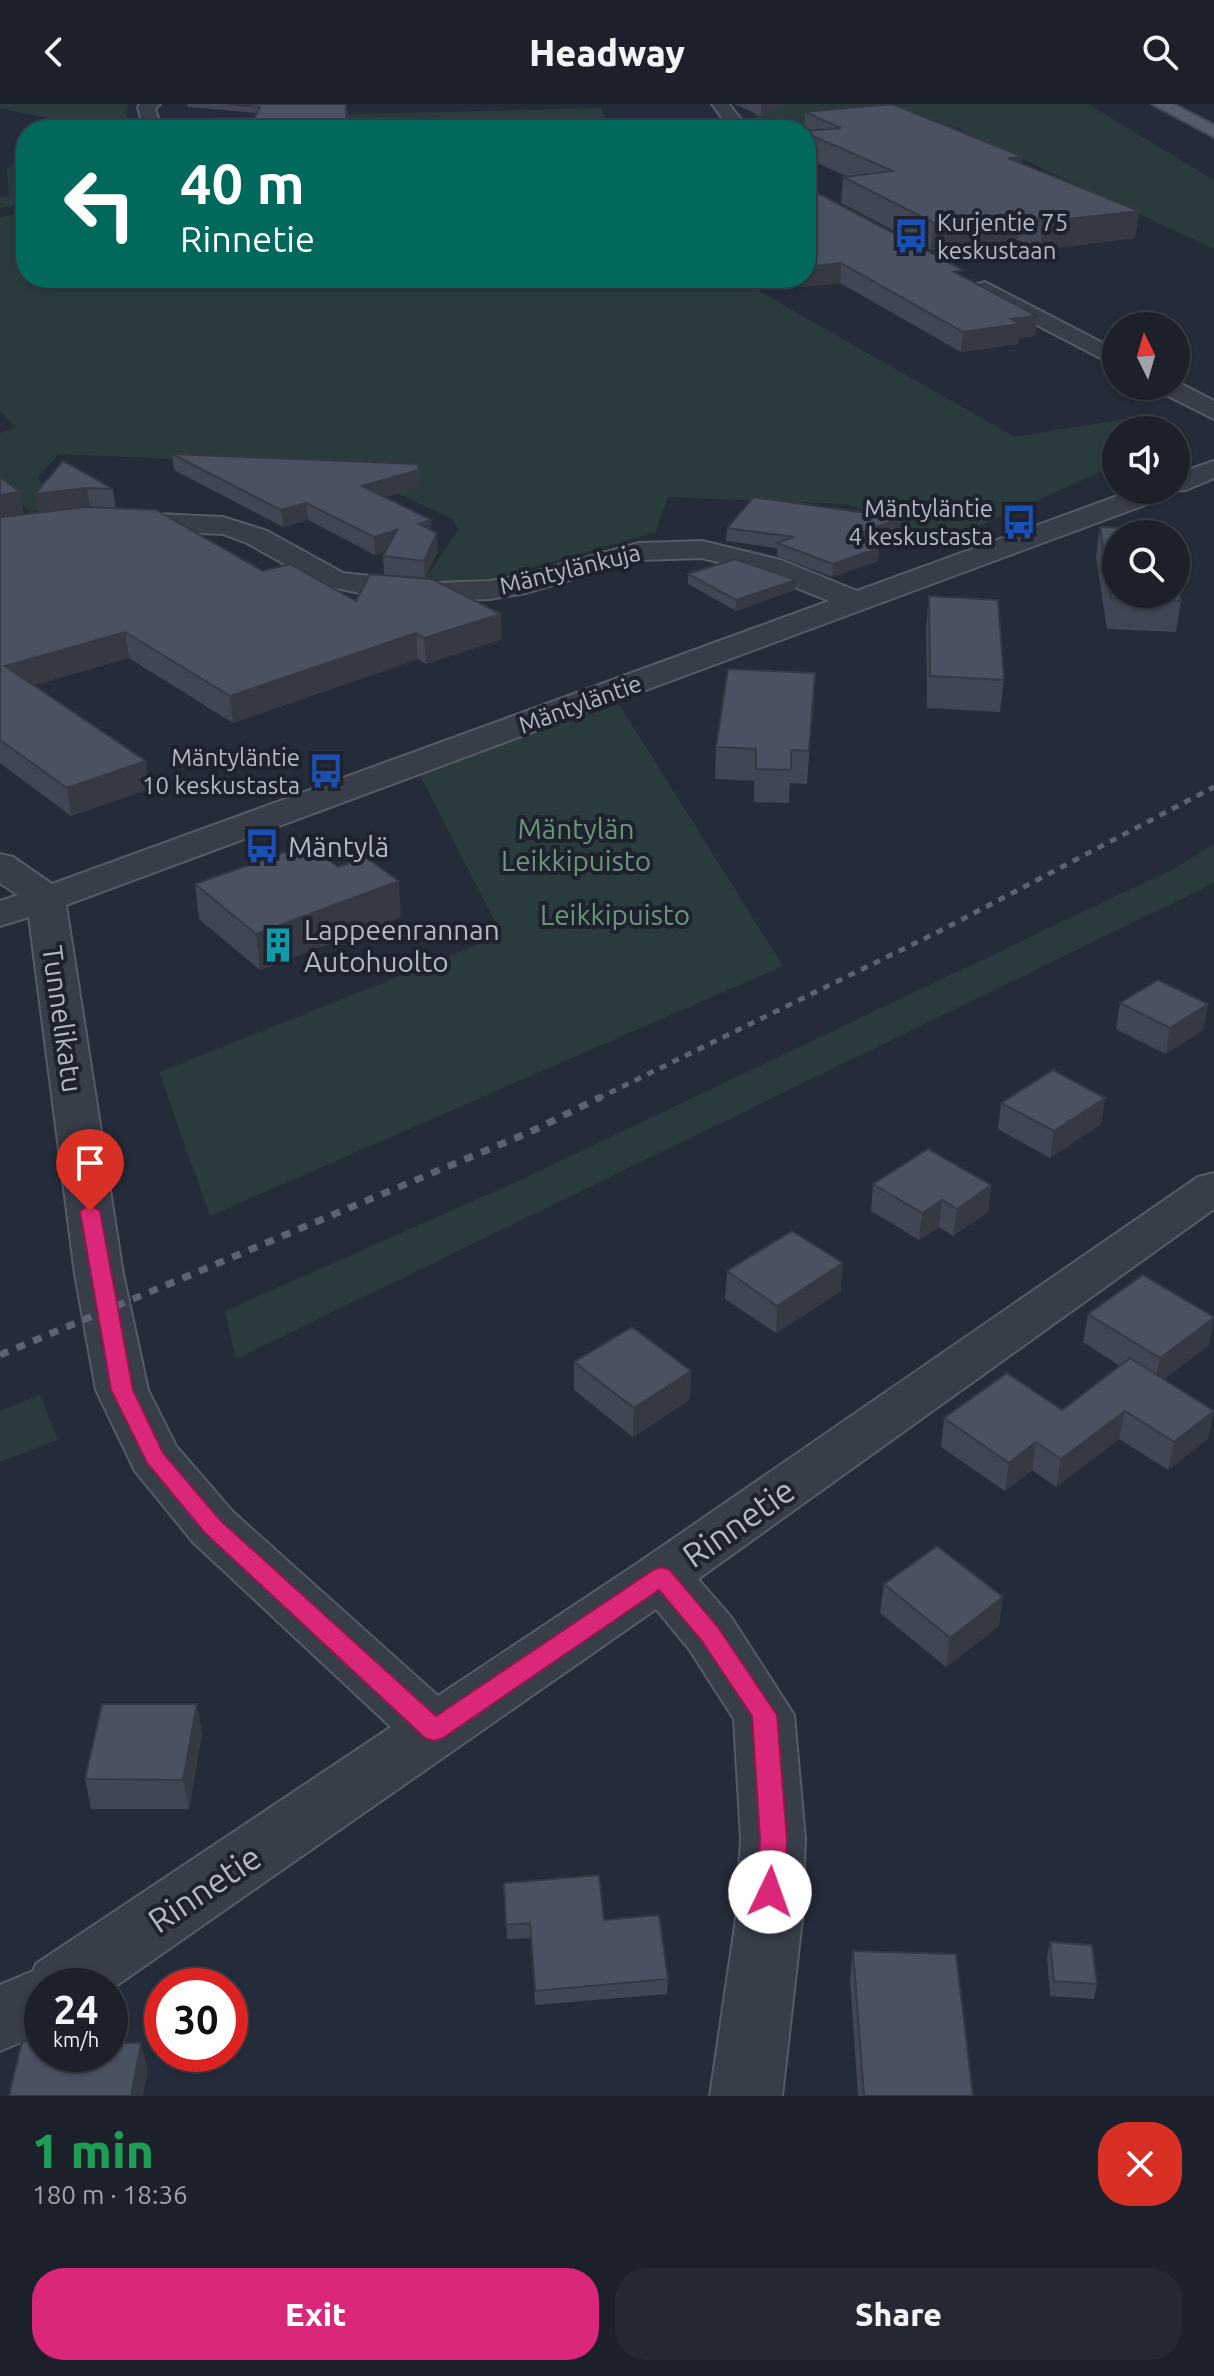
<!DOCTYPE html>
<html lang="en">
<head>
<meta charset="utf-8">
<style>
  :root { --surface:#1b202b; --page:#242833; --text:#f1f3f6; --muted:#a0a3a9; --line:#393e47; --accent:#db2777 }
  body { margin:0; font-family:Ubuntu,sans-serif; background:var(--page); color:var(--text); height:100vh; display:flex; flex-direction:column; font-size:30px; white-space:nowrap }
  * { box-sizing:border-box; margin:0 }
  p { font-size:26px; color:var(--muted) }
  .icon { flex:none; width:44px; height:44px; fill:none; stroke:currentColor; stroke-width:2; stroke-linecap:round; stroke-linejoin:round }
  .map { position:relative; height:1992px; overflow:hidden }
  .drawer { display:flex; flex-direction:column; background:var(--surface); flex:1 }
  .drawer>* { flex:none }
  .guide { position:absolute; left:16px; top:16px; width:800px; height:168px; border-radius:32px; box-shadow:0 2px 6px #0004,0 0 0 2px var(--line); background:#00695c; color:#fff; overflow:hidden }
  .needle { width:52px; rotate:355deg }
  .controls { position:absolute; left:1102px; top:208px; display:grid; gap:16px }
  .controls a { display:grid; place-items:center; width:88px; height:88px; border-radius:50%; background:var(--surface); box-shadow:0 2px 6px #0004,0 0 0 2px var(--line); font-size:40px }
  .speed { position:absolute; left:24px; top:1864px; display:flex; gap:16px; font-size:40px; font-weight:700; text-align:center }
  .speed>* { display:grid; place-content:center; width:104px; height:104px; border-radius:50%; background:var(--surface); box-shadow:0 2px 6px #0004,0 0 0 2px var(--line); line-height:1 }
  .speed small { font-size:20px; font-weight:400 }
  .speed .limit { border:12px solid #d22; background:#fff; color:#111 }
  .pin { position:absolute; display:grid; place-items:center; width:68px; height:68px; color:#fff; margin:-82px -34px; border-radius:50% 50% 50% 0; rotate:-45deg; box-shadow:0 0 8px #0007 }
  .pin .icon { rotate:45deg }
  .me { position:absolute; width:88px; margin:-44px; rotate:3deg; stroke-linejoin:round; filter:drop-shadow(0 0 6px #0008) }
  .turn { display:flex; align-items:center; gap:28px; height:168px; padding:0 32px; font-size:36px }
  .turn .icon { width:104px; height:104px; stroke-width:2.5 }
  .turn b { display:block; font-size:56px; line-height:68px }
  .round { display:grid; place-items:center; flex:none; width:84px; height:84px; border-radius:32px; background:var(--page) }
  .head { display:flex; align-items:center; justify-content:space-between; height:136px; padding:0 32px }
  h1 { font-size:48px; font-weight:800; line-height:60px; color:#1e9e55 }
  .primary-button { display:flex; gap:16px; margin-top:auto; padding:16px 32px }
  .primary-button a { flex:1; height:92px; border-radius:32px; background:var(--accent); color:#fff; font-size:32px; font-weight:800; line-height:92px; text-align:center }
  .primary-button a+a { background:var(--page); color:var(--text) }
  header { display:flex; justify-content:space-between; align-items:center; height:104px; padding:0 32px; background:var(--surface); font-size:36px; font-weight:800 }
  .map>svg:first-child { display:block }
</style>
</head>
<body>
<header><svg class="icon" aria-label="back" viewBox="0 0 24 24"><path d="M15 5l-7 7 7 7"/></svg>Headway<svg class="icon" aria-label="search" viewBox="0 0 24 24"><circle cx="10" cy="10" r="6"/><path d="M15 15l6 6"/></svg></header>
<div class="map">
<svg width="1214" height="1992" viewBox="0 0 1214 1992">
  <rect width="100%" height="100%" fill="#242b39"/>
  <g fill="#2a3b3e">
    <polygon points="0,0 128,0 125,26 48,26 56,16 0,4"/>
    <polygon points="746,0 1088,0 1214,76 1214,145 948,20 765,24"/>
    <polygon points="601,4 607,17 711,14 722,26 175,26 162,15"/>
    <polygon points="26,50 26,99 0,104 0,94 9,92 7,65"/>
    <polygon points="26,108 26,174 736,174 1015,333 1148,311 1165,326 1116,326 1116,361 945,438 847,400 668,393 656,428 486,477 424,476 458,426 454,416 340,362 59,350 38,372 49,403 32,408 0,388 0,329 16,324 0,307 0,113"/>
    <polygon points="619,600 783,862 210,1112 159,968 502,831 419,670"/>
    <polygon points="1214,740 1214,778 1204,784 236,1255 225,1207 520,1076 1177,763"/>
    <polygon points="40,1291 58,1336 0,1358 0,1307"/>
  </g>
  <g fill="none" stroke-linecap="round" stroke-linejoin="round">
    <g stroke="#555b67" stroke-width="4">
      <g id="minor">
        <polygon points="140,0 160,0 155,5 162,26 144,26 138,3"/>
        <polygon points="712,0 729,0 749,26 731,26"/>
        <polygon points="985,178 1116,246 1116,262 977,190 974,185 977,180"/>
        <polygon points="1176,277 1214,297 1214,315 1158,287 1155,282 1176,282"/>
        <polygon points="1214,357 1214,374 1186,386 1172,387 1169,392 66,801 123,1170 148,1286 176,1342 233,1408 438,1592 641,1457 1198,1073 1214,1069 1214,1105 698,1475 731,1513 794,1611 805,1735 802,1815 782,1992 710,1992 736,1815 741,1735 734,1615 689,1545 656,1505 110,1886 110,1882 42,1882 42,1929 0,1947 0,1881 33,1867 36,1860 391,1623 193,1438 135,1367 96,1286 75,1170 29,813 0,822 0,797 18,791 0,779 0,750 13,753 52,780 829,497 760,469 702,454 639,456 525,489 490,495 434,497 374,492 322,481 247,439 223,430 90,424 45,427 0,435 0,417 90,407 223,413 267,427 343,469 434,479 490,477 523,471 639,439 702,437 781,456 857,487 1134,386 1176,386 1176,370"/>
      </g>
    </g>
    <g stroke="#414652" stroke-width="4">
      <polygon id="major" points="1152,0 1173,0 1214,21 1214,33"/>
    </g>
    <use href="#minor" fill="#373d49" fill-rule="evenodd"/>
    <use href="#major" fill="#555c69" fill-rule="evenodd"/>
    <polyline stroke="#5c6272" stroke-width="5" stroke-dasharray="7 7" stroke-linecap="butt" points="597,995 938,828 1214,683"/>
    <polyline stroke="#5c6272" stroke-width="7" stroke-dasharray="9 9" stroke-linecap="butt" points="0,1251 532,1027 601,993"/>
  </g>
  <g fill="#404653">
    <polygon points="187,0 346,0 257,9 187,3"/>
    <polygon points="734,0 785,0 761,12"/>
    <polygon points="805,8 1022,60 1139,107 1135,134 1040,146 1018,136 931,146 841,99 843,73 846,72 806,54 806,26 804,26"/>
    <polygon points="806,86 963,172 1037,212 1035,232 1019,234 1018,240 961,248 840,179 801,183 786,174 806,174"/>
    <polygon points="172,350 420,383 385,393 432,426 438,447 425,474 502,535 426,560 418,555 233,619 129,554 34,581 146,657 149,685 71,712 0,659 0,373 24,410 38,409 63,357 113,385 116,405 263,467 356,497 384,471 383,452 386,447 375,451 308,416 283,423 174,366"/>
    <polygon points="1100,423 1181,497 1176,528 1107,525 1096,453"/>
    <polygon points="727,424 900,428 867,440 879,444 878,457 832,473 777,452 777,444 726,437"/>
    <polygon points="688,470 796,476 795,486 736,507 688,480"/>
    <polygon points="929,492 1004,576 1000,608 927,604 926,523"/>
    <polygon points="815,569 807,680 790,679 789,699 754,698 754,677 715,675 716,643"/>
    <polygon points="195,780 401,813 260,866 199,815"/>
    <polygon points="1120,899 1208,900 1203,926 1166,950 1116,925"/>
    <polygon points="1105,994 1101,1020 1050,1054 998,1025 1001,999"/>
    <polygon points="873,1080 991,1081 988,1108 953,1132 939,1123 919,1136 871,1107"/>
    <polygon points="727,1167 841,1187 776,1229 725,1195"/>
    <polygon points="1088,1210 1209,1241 1164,1275 1208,1335 1168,1366 1119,1335 1056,1383 1032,1366 1005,1387 941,1343 944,1314 1062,1306 1120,1262 1083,1238"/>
    <polygon points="574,1258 691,1267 690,1295 633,1333 574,1286"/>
    <polygon points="884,1480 999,1522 946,1563 880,1509"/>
    <polygon points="202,1629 189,1705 91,1705 85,1675"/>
    <polygon points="504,1779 604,1816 668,1875 667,1890 535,1901 531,1834 507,1835"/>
    <polygon points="1050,1838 1097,1880 1094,1895 1050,1892 1047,1853"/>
    <polygon points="853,1847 973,1992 858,1992 850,1876"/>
  </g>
  <g fill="#343944">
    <polygon points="761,0 785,0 761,12"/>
    <polygon points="1023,53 1020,78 1008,54"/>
    <polygon points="1139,107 1135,134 1040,146 1043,118"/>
    <polygon points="1021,109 1018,136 931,146 934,119"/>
    <polygon points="841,159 840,179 801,183 801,174 806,174 806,163"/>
    <polygon points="1037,212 1035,232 1019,234 1018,240 961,248 963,228 1011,215"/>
    <polygon points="419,366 420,383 364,399 362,382"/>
    <polygon points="87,384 90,404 38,410 35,390"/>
    <polygon points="20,388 24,411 0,415 0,391"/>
    <polygon points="306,399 308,416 283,423 281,406"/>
    <polygon points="901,414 900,428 848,446 849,433"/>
    <polygon points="431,416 432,434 419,420"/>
    <polygon points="397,426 398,444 375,451 374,433"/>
    <polygon points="437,429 438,447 425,475 424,457"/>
    <polygon points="879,444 878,457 832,473 833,460"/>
    <polygon points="796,476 795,486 736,507 736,496"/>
    <polygon points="501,510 502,535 426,560 424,534"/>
    <polygon points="125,528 129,554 10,588 5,562"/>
    <polygon points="416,529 418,555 233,619 230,592"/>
    <polygon points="146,657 149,685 71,712 67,684"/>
    <polygon points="399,777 401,813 260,866 256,830"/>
    <polygon points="1208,900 1203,926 1166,950 1170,924"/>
    <polygon points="1105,994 1101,1020 1050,1054 1054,1027"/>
    <polygon points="991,1081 988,1108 953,1132 957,1105"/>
    <polygon points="942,1096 939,1123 919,1136 922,1109"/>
    <polygon points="843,1159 841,1187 776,1229 777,1202"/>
    <polygon points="1214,1214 1209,1241 1154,1282 1160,1254"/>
    <polygon points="691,1267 690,1295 633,1333 634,1304"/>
    <polygon points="1125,1307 1119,1335 1056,1383 1061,1355"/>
    <polygon points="1214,1307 1208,1335 1168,1366 1174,1338"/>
    <polygon points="1036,1338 1032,1366 1005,1387 1009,1359"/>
    <polygon points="1003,1493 999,1522 946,1563 950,1534"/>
    <polygon points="197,1600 202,1629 189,1705 183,1676"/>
    <polygon points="141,1939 148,1968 143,1992 131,1992"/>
  </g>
  <g fill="#4a5161" stroke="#343944" stroke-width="2">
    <polygon points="227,0 346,0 347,26 248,26 260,3"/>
    <polygon points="892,0 1023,53 1008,54 1139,107 1043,118 1021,109 934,119 843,73 893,67 806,29 806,27 841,24 805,8"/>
    <polygon points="810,85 963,166 954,168 1037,212 1011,215 1020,220 963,228 841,159 806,163 806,86"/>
    <polygon points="172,350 418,360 419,366 362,382 431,416 419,420 437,429 424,457 383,452 397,426 374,433 306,399 281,406"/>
    <polygon points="63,357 113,385 87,384 35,390"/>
    <polygon points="0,373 20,388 0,391"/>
    <polygon points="754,393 901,414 849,433 879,444 833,460 777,439 794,433 727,424"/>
    <polygon points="87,403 156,406 263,467 290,460 356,497 370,470 432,475 501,510 424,534 416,529 230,592 125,528 5,562 146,657 67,684 0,636 0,413"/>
    <polygon points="1100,423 1166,426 1166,430 1116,430 1116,490 1176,490 1176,474 1181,497 1111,494"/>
    <polygon points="735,455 796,476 736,496 688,470"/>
    <polygon points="929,492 998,496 1004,576 930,572"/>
    <polygon points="728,565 815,569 809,647 791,646 791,666 756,665 756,645 716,643"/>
    <polygon points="308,740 338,763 365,753 399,777 256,830 195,780"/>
    <polygon points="1158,876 1208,900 1170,924 1120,899"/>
    <polygon points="1053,966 1105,994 1054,1027 1001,999"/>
    <polygon points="928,1045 991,1081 957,1105 942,1096 922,1109 873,1080"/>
    <polygon points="792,1127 843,1159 777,1202 727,1167"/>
    <polygon points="1143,1171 1214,1213 1214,1214 1160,1254 1088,1210"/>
    <polygon points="632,1223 691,1267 634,1304 574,1258"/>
    <polygon points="1130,1254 1214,1307 1174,1338 1125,1307 1061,1355 1036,1338 1009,1359 944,1314 1007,1269 1062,1306"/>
    <polygon points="937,1442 1003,1493 950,1534 884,1480"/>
    <polygon points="102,1600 197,1600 183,1676 85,1675"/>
    <polygon points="599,1771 604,1816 659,1811 668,1875 535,1887 530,1819 506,1821 504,1779"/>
    <polygon points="1050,1838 1092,1841 1097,1880 1054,1877"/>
    <polygon points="853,1847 956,1850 973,1992 864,1992"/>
    <polygon points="22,1937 42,1938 42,1950 110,1950 110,1939 141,1939 131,1992 9,1992"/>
  </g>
  <polygon fill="#db2777" stroke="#8e194d" stroke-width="2" points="90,1101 100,1107 133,1286 163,1349 221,1417 436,1612 653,1466 661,1463 670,1466 718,1523 777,1611 787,1735 784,1788 780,1797 770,1800 761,1797 757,1788 760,1735 752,1612 701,1536 659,1486 443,1634 434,1637 425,1634 205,1429 147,1359 111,1286 80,1107"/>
  <defs>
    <g id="bus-bare" transform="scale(2.76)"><path d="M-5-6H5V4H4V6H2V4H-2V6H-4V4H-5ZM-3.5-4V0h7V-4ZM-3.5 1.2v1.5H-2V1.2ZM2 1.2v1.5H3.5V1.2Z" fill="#1a4fb4" stroke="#1d222e" stroke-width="2.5" paint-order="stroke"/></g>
    <g id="building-bare" transform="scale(2.76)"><path d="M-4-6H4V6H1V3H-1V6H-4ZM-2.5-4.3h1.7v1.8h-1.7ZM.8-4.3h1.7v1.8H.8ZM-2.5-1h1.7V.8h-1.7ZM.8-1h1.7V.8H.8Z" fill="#0f9aa8" stroke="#1d222e" stroke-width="2.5" paint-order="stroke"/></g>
  </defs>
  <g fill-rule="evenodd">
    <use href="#bus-bare" x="911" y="132"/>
    <use href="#bus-bare" x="1019" y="418"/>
    <use href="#bus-bare" x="326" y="667"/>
    <use href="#bus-bare" x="262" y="742"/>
    <use href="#building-bare" x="278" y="841"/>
  </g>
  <g text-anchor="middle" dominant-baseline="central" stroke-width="8" stroke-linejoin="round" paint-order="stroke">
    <g font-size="24" fill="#b2b8c5" stroke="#1d222e" text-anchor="end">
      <text x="937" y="118" text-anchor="start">Kurjentie 75<tspan x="937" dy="28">keskustaan</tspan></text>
      <text x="993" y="404">Mäntyläntie<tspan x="993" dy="28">4 keskustasta</tspan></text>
      <text x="300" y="653">Mäntyläntie<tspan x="300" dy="28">10 keskustasta</tspan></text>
    </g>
    <g font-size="24" fill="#b2b8c5" stroke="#1d222e">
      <text transform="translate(570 465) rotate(-14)">Mäntylänkuja</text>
      <text transform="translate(580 600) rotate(-20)">Mäntyläntie</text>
    </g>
    <g font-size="28" fill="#6b9479" stroke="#1d222e">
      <text x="576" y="724">Mäntylän<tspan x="576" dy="32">Leikkipuisto</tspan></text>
      <text x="615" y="810">Leikkipuisto</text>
    </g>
    <g font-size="28" fill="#b2b8c5" stroke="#1d222e" text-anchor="start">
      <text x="288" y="742">Mäntylä</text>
      <text x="304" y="825">Lappeenrannan<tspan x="304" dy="32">Autohuolto</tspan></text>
    </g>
    <g font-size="28" fill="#b2b8c5" stroke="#1d222e">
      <text transform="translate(63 915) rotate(82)">Tunnelikatu</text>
    </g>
    <g font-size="34" fill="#b2b8c5" stroke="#1d222e">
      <text transform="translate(738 1418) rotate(-35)">Rinnetie</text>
      <text transform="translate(204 1784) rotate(-34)">Rinnetie</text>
    </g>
  </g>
</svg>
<div class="controls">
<a><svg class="needle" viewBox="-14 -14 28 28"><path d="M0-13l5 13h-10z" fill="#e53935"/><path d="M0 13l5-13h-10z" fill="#a0a3a9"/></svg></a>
<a><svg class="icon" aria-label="sound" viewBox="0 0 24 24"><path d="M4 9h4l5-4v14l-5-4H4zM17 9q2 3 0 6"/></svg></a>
<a><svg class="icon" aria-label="search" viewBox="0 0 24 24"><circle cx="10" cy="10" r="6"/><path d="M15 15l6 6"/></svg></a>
</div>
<div class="speed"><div>24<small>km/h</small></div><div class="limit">30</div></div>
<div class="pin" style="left:90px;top:1107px;background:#d93025"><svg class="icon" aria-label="arrive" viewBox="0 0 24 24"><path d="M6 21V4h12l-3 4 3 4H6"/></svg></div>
<svg class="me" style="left:770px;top:1788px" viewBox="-20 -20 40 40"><circle r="19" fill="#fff"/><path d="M0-13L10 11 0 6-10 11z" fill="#db2777"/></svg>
<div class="guide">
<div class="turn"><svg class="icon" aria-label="left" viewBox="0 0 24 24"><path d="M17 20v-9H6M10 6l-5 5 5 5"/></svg><div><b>40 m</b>Rinnetie</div></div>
</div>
</div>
<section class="drawer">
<div class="head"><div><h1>1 min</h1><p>180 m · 18:36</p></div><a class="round" style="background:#d93025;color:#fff"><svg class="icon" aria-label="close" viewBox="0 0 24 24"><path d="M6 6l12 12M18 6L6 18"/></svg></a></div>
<div class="primary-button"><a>Exit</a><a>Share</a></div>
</section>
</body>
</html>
